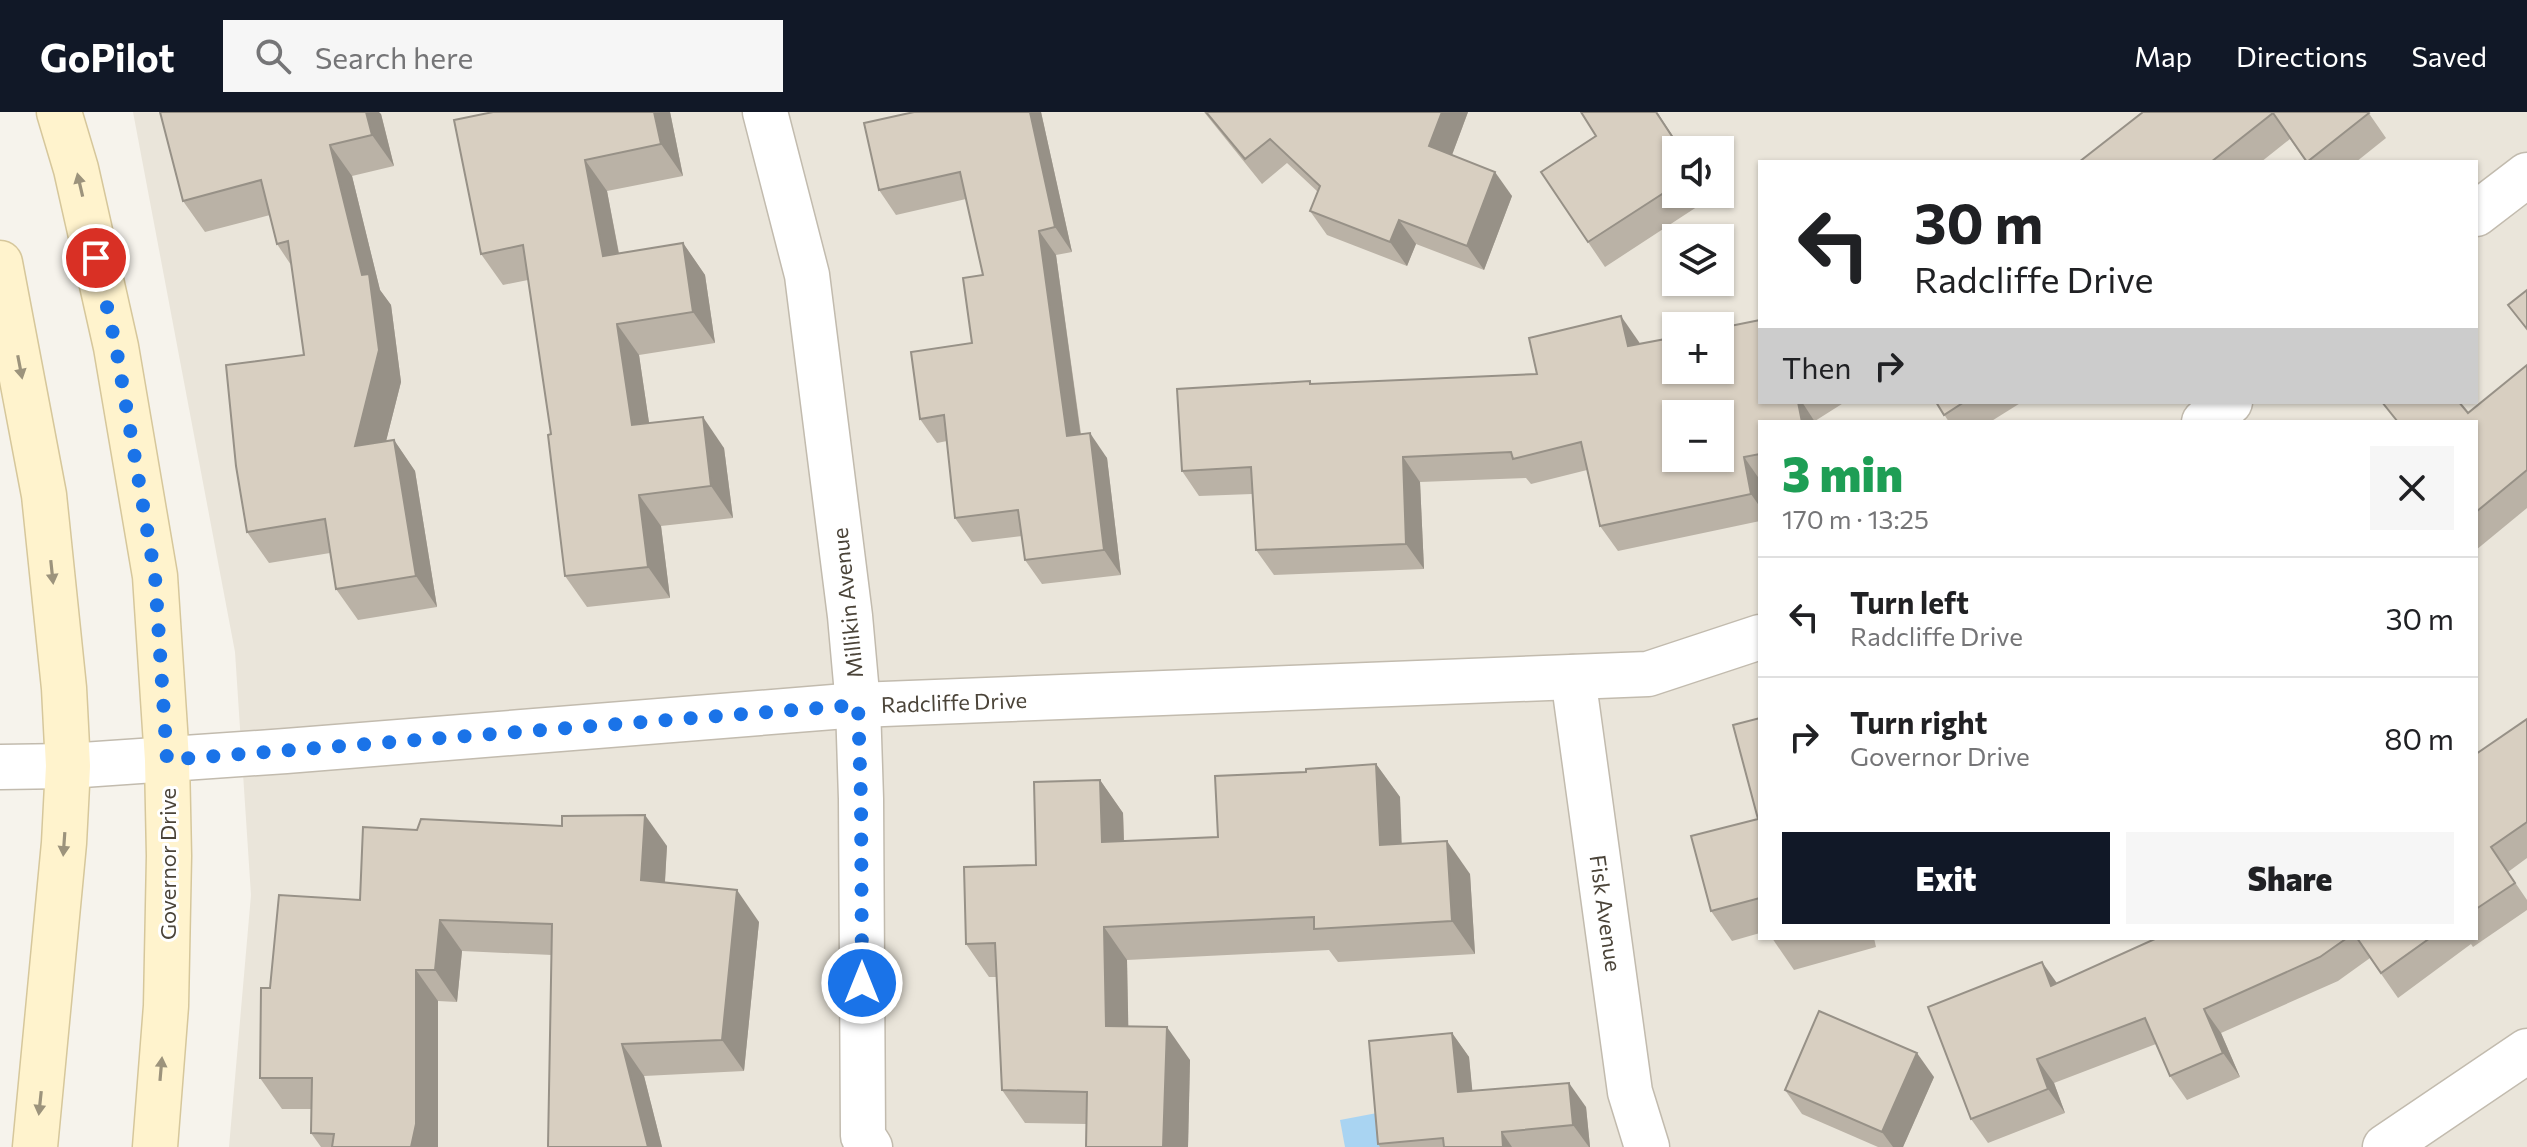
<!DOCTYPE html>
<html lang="en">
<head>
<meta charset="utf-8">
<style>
  :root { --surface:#fff; --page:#f6f6f6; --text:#202124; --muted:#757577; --line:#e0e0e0; --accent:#111827 }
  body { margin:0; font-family:Commissioner,sans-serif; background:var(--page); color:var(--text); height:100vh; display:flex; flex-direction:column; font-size:30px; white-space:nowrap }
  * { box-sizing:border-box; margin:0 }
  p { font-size:26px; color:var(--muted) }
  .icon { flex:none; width:44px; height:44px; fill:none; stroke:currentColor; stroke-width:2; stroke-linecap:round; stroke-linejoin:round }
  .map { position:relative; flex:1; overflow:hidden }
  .drawer { position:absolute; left:1758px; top:308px; width:720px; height:520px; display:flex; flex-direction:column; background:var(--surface); border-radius:0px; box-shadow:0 2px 6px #0004 }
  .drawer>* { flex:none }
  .hud { position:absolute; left:1758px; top:48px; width:720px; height:244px; border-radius:0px; box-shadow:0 2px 6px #0004; background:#fff; color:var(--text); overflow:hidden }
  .fabs { position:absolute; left:1662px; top:24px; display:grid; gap:16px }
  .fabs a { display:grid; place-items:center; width:72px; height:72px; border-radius:0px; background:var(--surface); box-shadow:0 2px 6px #0004; font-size:40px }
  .pin { position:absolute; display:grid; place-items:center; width:68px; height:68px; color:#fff; margin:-34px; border:4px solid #fff; border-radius:50%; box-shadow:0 2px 8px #0007 }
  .me { position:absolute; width:88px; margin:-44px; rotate:0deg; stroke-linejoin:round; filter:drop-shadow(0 0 6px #0008) }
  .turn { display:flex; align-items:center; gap:28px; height:168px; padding:0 24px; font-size:36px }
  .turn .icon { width:104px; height:104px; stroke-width:2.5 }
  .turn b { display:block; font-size:56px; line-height:68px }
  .then { display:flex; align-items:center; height:76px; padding:0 24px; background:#0003; gap:16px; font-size:30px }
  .round { display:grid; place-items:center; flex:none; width:84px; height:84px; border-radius:0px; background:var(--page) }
  .overview { display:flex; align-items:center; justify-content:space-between; height:136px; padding:0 24px }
  h1 { font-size:48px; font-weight:800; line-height:60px; color:#1e9e55 }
  .button { display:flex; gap:16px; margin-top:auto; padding:16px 24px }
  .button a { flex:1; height:92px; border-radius:0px; background:var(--accent); color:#fff; font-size:32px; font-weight:800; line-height:92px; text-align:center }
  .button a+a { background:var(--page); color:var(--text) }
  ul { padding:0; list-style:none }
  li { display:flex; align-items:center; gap:24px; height:120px; padding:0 24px; border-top:2px solid var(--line) }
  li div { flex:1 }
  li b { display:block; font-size:30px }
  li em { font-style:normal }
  header { display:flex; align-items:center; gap:48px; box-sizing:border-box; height:112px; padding:0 40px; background:var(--accent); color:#fff }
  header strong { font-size:38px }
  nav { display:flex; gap:44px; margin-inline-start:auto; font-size:28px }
  .search { width:560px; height:72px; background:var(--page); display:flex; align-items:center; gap:20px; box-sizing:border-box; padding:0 28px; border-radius:0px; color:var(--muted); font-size:30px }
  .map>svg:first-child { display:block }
</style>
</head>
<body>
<header>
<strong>GoPilot</strong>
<div class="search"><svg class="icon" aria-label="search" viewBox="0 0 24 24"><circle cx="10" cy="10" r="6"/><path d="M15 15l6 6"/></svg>Search here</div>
<nav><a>Map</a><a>Directions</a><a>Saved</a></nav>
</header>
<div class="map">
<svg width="2527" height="1035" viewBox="0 0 2527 1035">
  <rect width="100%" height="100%" fill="#f6f3ec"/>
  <path fill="#eae5da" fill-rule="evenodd" d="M133,0H2527V1035H229L251,783L235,540ZM1676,38H1720V82H1676ZM1760,50H2476V290H1760ZM1676,126H1720V170H1676ZM1676,214H1720V258H1676ZM1676,302H1720V346H1676ZM1760,310H2476V826H1760Z"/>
  <polygon fill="#a9d4f2" points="1377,1001 1383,1035 1345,1035 1340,1008"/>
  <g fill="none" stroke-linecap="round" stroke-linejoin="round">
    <g stroke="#c2bbae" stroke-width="47">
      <g id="street">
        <polyline points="765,0 807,163 850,504 858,593 861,687 863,1024 870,1035"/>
        <polyline points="2476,102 2527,63"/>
        <polyline points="2204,310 2230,290"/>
        <polyline points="1573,565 1630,980 1647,1035"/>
        <polyline points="0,655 68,654 286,639 858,593 1648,562 1760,525"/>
        <polyline points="2385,1035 2527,939"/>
      </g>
    </g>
    <g stroke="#d6c79b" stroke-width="47">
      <g id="secondary">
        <polyline points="59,0 76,57 116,235 155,464 167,648 169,744 166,894 155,1035"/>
        <polyline points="0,151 44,383 64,576 68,654 64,731 35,1035"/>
      </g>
    </g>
    <use href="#street" stroke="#fff" stroke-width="44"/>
    <use href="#secondary" stroke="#fff3cd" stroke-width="44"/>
  </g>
  <g fill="#bab2a6">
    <polygon points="670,0 683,64 607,79 619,141 683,131 705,163 715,231 639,243 649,311 724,336 733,406 661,414 670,486 587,495 565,464 551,322 528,168 503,173 481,142 454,8"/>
    <polygon points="1041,0 1072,140 1056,143 1081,322 1107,346 1121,463 1042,472 1025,448 1022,424 972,430 955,406 947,329 937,331 920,307 972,231 983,163 966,87 896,103 879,78"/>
    <polygon points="1204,0 1468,0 1452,43 1512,84 1484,158 1416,132 1407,154 1327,123 1310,99 1318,80 1287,51 1262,72"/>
    <polygon points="2143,0 2368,0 2386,26 2356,50 2306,50 2290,27 2261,50 2079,50"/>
    <polygon points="381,2 394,54 352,64 380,178 391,193 401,270 386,329 394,328 415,359 437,495 358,508 336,477 330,441 269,451 247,420 304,243 291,153 277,132 270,103 205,120 183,89"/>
    <polygon points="1676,38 1676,82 1710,82 1712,85 1605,155 1588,130"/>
    <polygon points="1639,230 1640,232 1760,290 1845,290 1815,309 1760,310 1760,409 1618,439 1600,414 1587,358 1531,372 1526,366 1420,370 1424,457 1274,463 1256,438 1252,382 1199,384 1182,359 1310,269 1312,272 1537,262"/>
    <polygon points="2527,253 2527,396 2476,438 2476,310"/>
    <polygon points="1936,290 2022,290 1990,310 1949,310"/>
    <polygon points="1760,606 1760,821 1732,829 1711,799 1758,707"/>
    <polygon points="2527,607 2527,746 2508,760 2527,788 2527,798 2473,835 2471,832 2398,886 2370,846 2338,869 2221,921 2240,965 2187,988 2170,964 2156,932 2054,971 2065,1001 1988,1031 1971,1007 2057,872 2157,826 2476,826 2476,642"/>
    <polygon points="1376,652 1400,685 1401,732 1470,762 1475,842 1338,850 1329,838 1127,848 1128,914 1190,948 1188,1035 1086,1035 1087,1012 1025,1011 1002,978 997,865 989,865 966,832 1036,753 1100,668 1123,701 1124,729 1218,725 1306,660"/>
    <polygon points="667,734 665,771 759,810 744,959 644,964 662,1035 548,1035 552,843 462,839 457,890 438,889 438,1035 321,1035 311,1021 312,997 282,997 260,966 270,876 360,788"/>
    <polygon points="1772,826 1874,826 1876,835 1794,858"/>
    <polygon points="1452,921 1469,945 1472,979 1586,995 1590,1035 1380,1035 1378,1032"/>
    <polygon points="1934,965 1903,1035 1878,1035 1802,1002 1785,978"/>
  </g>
  <g fill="#979187">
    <polygon points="366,0 379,0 381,2 394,54 372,23"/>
    <polygon points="654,0 670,0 683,64 661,32"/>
    <polygon points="1030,0 1041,0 1072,140 1055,115"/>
    <polygon points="1442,0 1468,0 1446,59 1429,34"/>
    <polygon points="1656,0 1657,0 1682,38 1681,38"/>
    <polygon points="330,33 352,64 380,178 391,193 401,270 377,365 355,334 362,163"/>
    <polygon points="585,48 607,79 625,175 603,144"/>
    <polygon points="1495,60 1512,84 1484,158 1467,134"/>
    <polygon points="1399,108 1416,132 1407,154 1390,130"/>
    <polygon points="1039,119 1056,143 1084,348 1067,324"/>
    <polygon points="683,131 705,163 715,231 693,200"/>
    <polygon points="1621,204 1639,230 1646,260 1628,234"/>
    <polygon points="617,212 639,243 654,344 632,313"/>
    <polygon points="1798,290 1802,290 1815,310 1802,310"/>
    <polygon points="703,305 724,336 733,406 711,374"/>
    <polygon points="1090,321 1107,346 1121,463 1104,438"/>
    <polygon points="394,328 415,359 437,495 416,464"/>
    <polygon points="1403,345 1420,370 1424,457 1406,432"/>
    <polygon points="1744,345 1760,368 1760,395 1751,382"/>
    <polygon points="639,383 661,414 670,486 648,455"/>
    <polygon points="1376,652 1400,685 1403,766 1380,733"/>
    <polygon points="1100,668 1123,701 1125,763 1102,730"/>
    <polygon points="645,703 667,734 663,800 641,768"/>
    <polygon points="1447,729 1470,762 1475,842 1452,809"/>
    <polygon points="737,778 759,810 744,959 722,928"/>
    <polygon points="440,808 462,839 457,890 435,858"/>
    <polygon points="1104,815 1127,848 1129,947 1106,914"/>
    <polygon points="2042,850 2059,874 2051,874"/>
    <polygon points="416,858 438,889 438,1035 411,1035"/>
    <polygon points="2204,897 2221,921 2240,965 2223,941"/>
    <polygon points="1167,915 1190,948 1188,1035 1163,1035"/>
    <polygon points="1452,921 1469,945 1475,1005 1458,980"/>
    <polygon points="622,932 644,964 662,1035 648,1035"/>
    <polygon points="1917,941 1934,965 1903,1035 1893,1035 1882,1020"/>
    <polygon points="2037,947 2054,971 2065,1001 2048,977"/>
    <polygon points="1569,971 1586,995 1590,1035 1589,1035 1573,1013"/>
    <polygon points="1502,1020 1512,1035 1503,1035"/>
  </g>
  <g fill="#d8cfc1" stroke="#979187" stroke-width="2" fill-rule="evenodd">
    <polygon points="160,0 366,0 372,23 330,33 362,163 369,162 379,238 355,334 394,328 416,464 336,477 325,407 247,420 236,354 226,253 304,243 288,129 277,132 261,68 183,89"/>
    <polygon points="493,0 654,0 661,32 585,48 603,144 683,131 693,200 617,212 632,313 703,305 711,374 639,383 648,455 565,464 548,323 551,322 523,133 481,142 454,8"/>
    <polygon points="914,0 1030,0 1055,115 1039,119 1067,324 1090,321 1104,438 1025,448 1018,398 955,406 944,303 920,307 911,240 972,231 963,166 983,163 960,60 879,78 864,11"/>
    <polygon points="1206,0 1442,0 1429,34 1495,60 1467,134 1399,108 1390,130 1310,99 1320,74 1270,27 1245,47"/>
    <polygon points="1581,0 1656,0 1681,38 1676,38 1676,73 1588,130 1541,60 1596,24"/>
    <polygon points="2143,0 2368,0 2369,1 2307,50 2273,1 2211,50 2079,50"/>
    <polygon points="2527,178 2527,217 2508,193"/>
    <path d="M1621,204L1628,234L1676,225V258H1720V216L1760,208V290H1798L1802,310H1760V342L1744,345L1751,382L1600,414L1581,330L1513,347L1511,340L1403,345L1406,432L1256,438L1251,355L1182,359L1177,277L1310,269V272L1537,262L1529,226ZM1676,302H1720V346H1676Z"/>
    <polygon points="2527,253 2527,358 2476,400 2476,310 2398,310 2382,290 2459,290 2468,301"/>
    <polygon points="1936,290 1964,290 1944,303"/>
    <polygon points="1760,606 1760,786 1711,799 1691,724 1758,707 1733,613"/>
    <polygon points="2527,607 2527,710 2491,735 2515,771 2476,797 2476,642"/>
    <polygon points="1376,652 1380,733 1447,729 1452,809 1314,817 1314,805 1104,815 1106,914 1167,915 1163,1035 1086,1035 1087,980 1002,978 995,831 966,832 964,755 1036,753 1034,670 1100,668 1102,730 1218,725 1215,664 1306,660 1306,657"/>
    <polygon points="645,703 641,768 737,778 722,928 622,932 648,1035 548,1035 552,812 440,808 435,858 416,858 416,1012 411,1035 332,1035 334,1022 311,1021 312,966 260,966 261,876 270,876 279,783 360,788 363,715 417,718 421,707 562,714 562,704"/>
    <polygon points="2157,826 2347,826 2320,845 2204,897 2223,941 2170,964 2145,906 2037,947 2048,977 1971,1007 1928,895 2042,850 2051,874"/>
    <polygon points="2357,826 2430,826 2381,861"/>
    <polygon points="1819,899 1917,941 1882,1020 1785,978"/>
    <polygon points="1452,921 1458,980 1569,971 1573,1013 1502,1020 1503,1035 1444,1035 1443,1026 1378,1032 1369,929"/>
  </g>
  <defs><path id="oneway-solid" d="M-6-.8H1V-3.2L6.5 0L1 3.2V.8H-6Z" transform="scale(2)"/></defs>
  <g fill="#9c937c">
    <use href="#oneway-solid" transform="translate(80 73) rotate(-103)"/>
    <use href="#oneway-solid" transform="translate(20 255) rotate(79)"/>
    <use href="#oneway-solid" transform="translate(52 460) rotate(84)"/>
    <use href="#oneway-solid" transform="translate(64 732) rotate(94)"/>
    <use href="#oneway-solid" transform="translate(161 957) rotate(-85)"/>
    <use href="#oneway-solid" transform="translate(40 991) rotate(96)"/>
  </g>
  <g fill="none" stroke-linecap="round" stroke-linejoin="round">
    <polyline stroke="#1a73e8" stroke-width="14" stroke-dasharray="0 25.2" points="96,146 116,235 155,464 167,648 858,593 861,687 862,871"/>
  </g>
  <g text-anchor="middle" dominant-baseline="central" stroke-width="6" stroke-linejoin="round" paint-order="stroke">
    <g font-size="22" fill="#4b4439" stroke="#fff">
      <text transform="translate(847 491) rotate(-96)">Millikin Avenue</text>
      <text transform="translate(954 590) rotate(-2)">Radcliffe Drive</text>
      <text transform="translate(167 752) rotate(-90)">Governor Drive</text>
      <text transform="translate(1606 801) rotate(82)">Fisk Avenue</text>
    </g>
  </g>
</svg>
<div class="fabs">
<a><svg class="icon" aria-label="sound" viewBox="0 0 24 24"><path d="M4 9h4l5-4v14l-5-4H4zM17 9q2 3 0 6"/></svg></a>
<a><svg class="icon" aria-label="layers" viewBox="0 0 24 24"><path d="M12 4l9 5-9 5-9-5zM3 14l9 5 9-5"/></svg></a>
<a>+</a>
<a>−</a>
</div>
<div class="pin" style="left:96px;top:146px;background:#d93025"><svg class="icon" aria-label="arrive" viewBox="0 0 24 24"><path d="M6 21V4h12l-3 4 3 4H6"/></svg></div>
<svg class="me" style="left:862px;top:871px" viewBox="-20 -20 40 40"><circle r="17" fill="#1a73e8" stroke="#fff" stroke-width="3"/><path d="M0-11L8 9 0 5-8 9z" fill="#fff"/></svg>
<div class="hud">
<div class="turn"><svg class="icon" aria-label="left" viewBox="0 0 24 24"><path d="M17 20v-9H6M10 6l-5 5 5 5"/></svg><div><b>30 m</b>Radcliffe Drive</div></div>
<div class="then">Then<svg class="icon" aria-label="right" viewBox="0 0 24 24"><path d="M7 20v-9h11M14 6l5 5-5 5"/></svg></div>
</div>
<section class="drawer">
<div class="overview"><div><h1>3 min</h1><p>170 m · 13:25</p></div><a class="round"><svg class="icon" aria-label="close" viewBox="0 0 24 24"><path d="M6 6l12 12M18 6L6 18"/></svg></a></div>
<ul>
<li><svg class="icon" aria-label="left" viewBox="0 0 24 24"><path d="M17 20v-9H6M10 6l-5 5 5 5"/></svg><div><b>Turn left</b><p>Radcliffe Drive</p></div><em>30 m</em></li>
<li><svg class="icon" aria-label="right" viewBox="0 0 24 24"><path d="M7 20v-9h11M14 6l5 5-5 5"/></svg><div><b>Turn right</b><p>Governor Drive</p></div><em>80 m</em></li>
</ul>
<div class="button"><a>Exit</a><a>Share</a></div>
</section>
</div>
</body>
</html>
